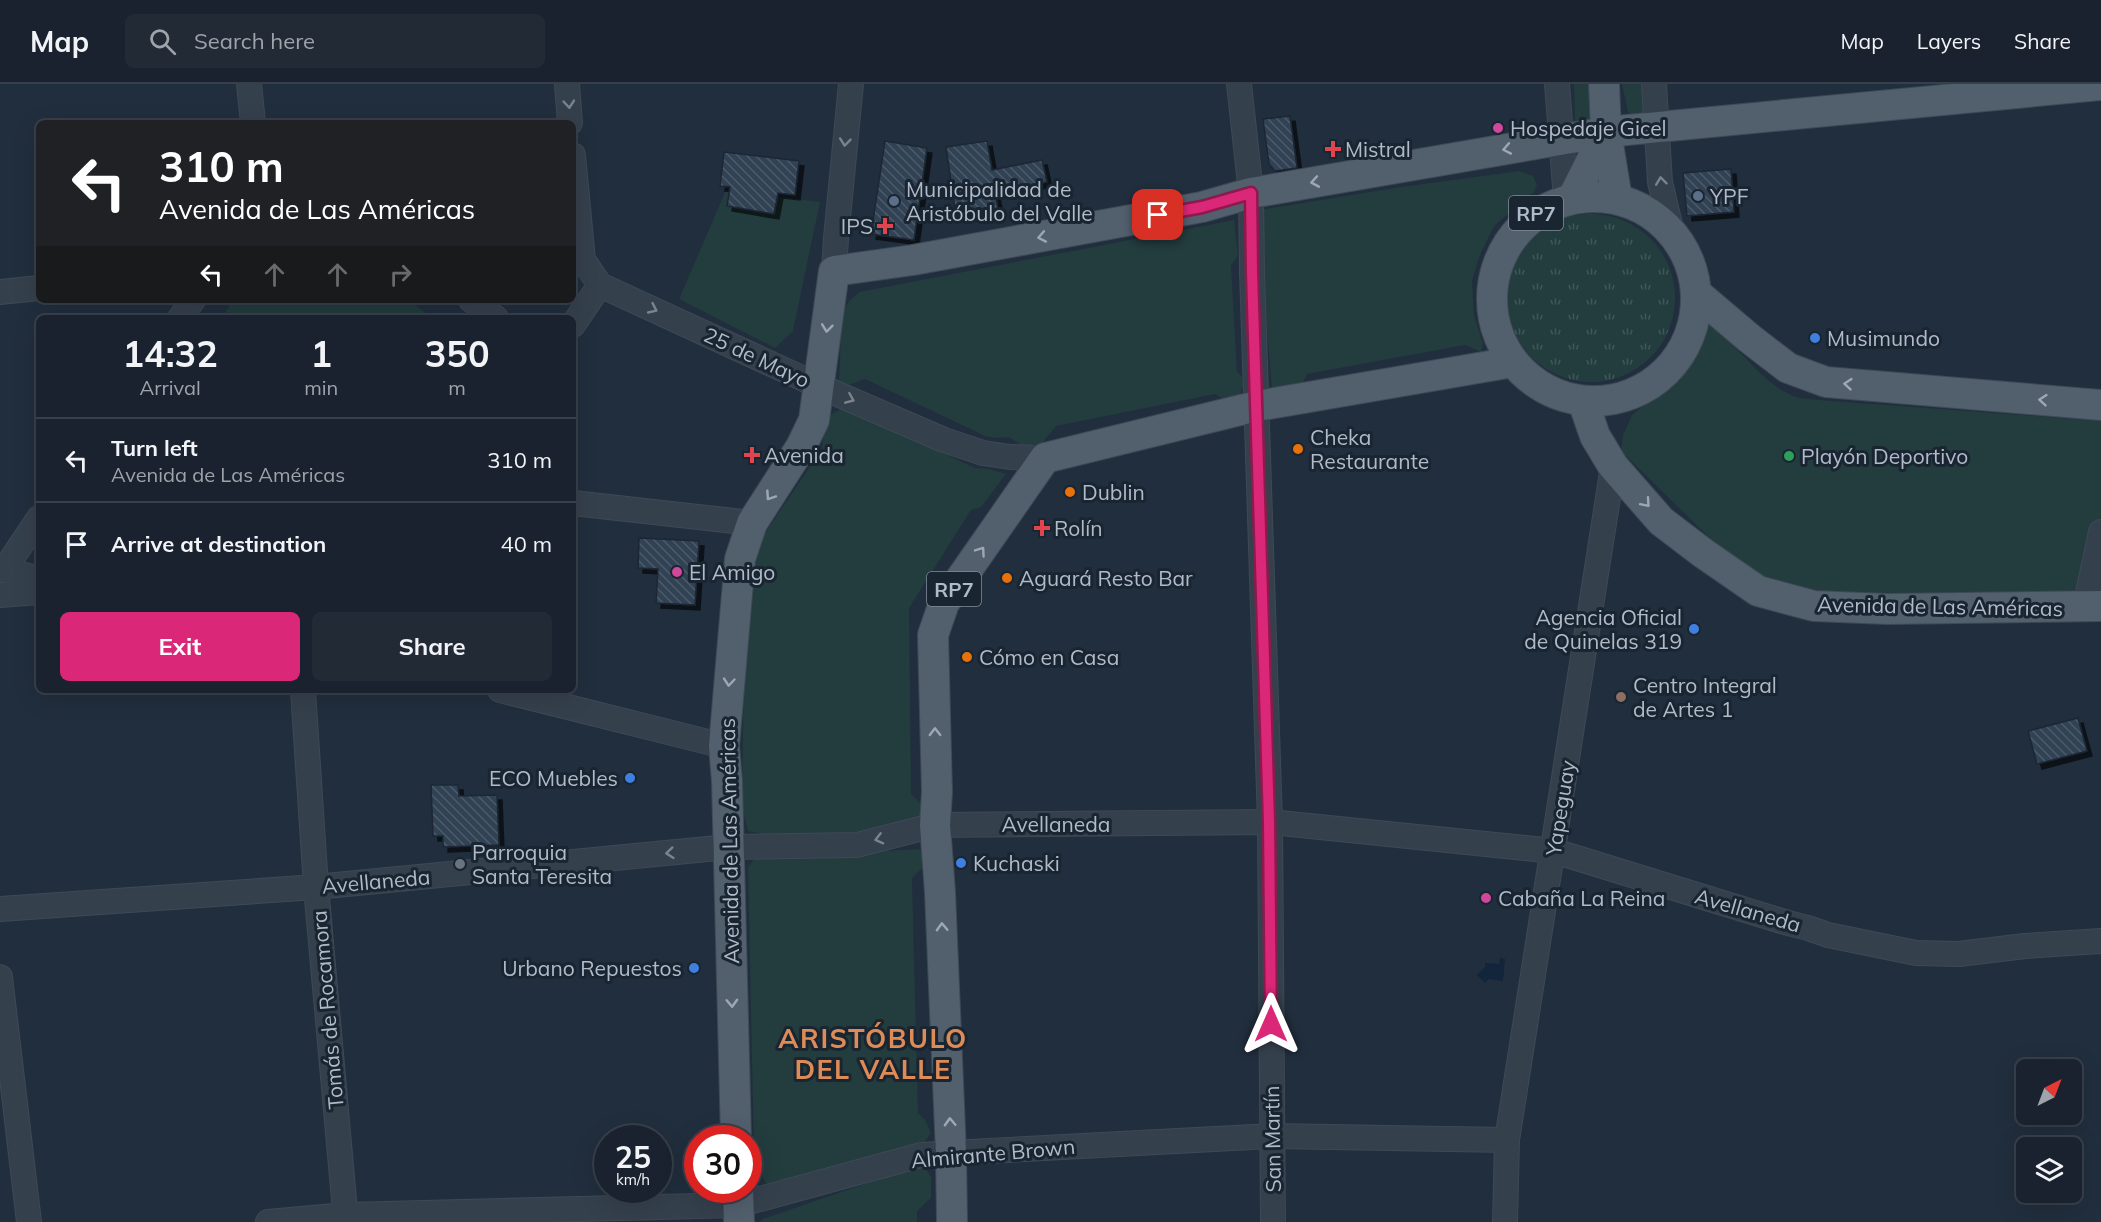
<!DOCTYPE html>
<html lang="en">
<head>
<meta charset="utf-8">
<style>
  :root { --surface:#19222e; --page:#222a36; --text:#f1f3f6; --muted:#9fa4aa; --line:#373f4a; --accent:#db2777 }
  body { margin:0; font-family:Mulish,sans-serif; background:var(--page); color:var(--text); height:100vh; display:flex; flex-direction:column; font-size:22px; white-space:nowrap }
  * { box-sizing:border-box; margin:0 }
  p { font-size:20px; color:var(--muted) }
  .icon { flex:none; width:33px; height:33px; fill:none; stroke:currentColor; stroke-width:2; stroke-linecap:round; stroke-linejoin:round }
  .map { position:relative; flex:1; overflow:hidden }
  .side { position:absolute; left:36px; top:231px; width:540px; height:378px; display:flex; flex-direction:column; background:var(--surface); border-radius:9px; box-shadow:0 6px 24px #0002,0 0 0 2px var(--line) }
  .side>* { flex:none }
  .banner { position:absolute; left:36px; top:36px; width:540px; height:183px; border-radius:9px; box-shadow:0 6px 24px #0002,0 0 0 2px var(--line); background:#202124; color:#fff; overflow:hidden }
  .needle { width:39px; rotate:42deg }
  .controls { position:absolute; left:2016px; top:975px; display:grid; gap:12px }
  .controls a { display:grid; place-items:center; width:66px; height:66px; border-radius:9px; background:var(--surface); box-shadow:0 6px 24px #0002,0 0 0 2px var(--line); font-size:30px }
  .speed { position:absolute; left:594px; top:1041px; display:flex; gap:12px; font-size:30px; font-weight:700; text-align:center }
  .speed>* { display:grid; place-content:center; width:78px; height:78px; border-radius:50%; background:var(--surface); box-shadow:0 6px 24px #0002,0 0 0 2px var(--line); line-height:1 }
  .speed small { font-size:15px; font-weight:400 }
  .speed .limit { border:9px solid #d22; background:#fff; color:#111 }
  .pin { position:absolute; display:grid; place-items:center; width:51px; height:51px; color:#fff; margin:-26px; border-radius:12px; box-shadow:0 3px 9px #0006 }
  .me { position:absolute; width:66px; margin:-33px; rotate:0deg; stroke-linejoin:round; filter:drop-shadow(0 0 4px #0008) }
  .turn { display:flex; align-items:center; gap:21px; height:126px; padding:0 24px; font-size:27px }
  .turn .icon { width:78px; height:78px; stroke-width:2.5 }
  .turn b { display:block; font-size:42px; line-height:51px }
  .lanes { display:flex; align-items:center; height:57px; padding:0 24px; background:#0003; justify-content:center; gap:30px; direction:ltr }
  .lanes .off { opacity:.35 }
  .eta { display:flex; justify-content:space-evenly; align-items:center; height:102px; text-align:center }
  .eta b { font-size:36px; font-weight:700; line-height:42px }
  .action { display:flex; gap:12px; margin-top:auto; padding:12px 24px }
  .action a { flex:1; height:69px; border-radius:9px; background:var(--accent); color:#fff; font-size:24px; font-weight:700; line-height:69px; text-align:center }
  .action a+a { background:var(--page); color:var(--text) }
  ul { padding:0; list-style:none }
  li { display:flex; align-items:center; gap:18px; height:84px; padding:0 24px; border-top:2px solid var(--line) }
  li div { flex:1 }
  li b { display:block; font-size:22px }
  li em { font-style:normal }
  header { display:flex; align-items:center; gap:36px; box-sizing:border-box; height:84px; padding:0 30px; background:var(--surface); border-bottom:2px solid var(--line) }
  header strong { font-size:28px }
  nav { display:flex; gap:33px; margin-inline-start:auto; font-size:21px }
  .search { width:420px; height:54px; background:var(--page); display:flex; align-items:center; gap:15px; box-sizing:border-box; padding:0 21px; border-radius:9px; color:var(--muted); font-size:22px }
  .map>svg:first-child { display:block }
</style>
</head>
<body>
<header>
<strong>Map</strong>
<div class="search"><svg class="icon" aria-label="search" viewBox="0 0 24 24"><circle cx="10" cy="10" r="6"/><path d="M15 15l6 6"/></svg>Search here</div>
<nav><a>Map</a><a>Layers</a><a>Share</a></nav>
</header>
<div class="map">
<svg width="2101" height="1138" viewBox="0 0 2101 1138">
  <defs>
    <pattern id="grass-tufts" width="24" height="20" patternUnits="userSpaceOnUse" patternTransform="scale(1.5)"><rect width="24" height="20" fill="#233c3e"/><path d="M3 7l-1-3M5 7V3M7 7l1-3M15 17l-1-3M17 17v-4M19 17l1-3" fill="none" stroke="#405659"/></pattern>
    <pattern id="building-back-hatch" width="6" height="6" patternUnits="userSpaceOnUse" patternTransform="scale(1.5)"><rect width="6" height="6" fill="#324254"/><path d="M-1 5l2 2M0 0l6 6M5-1l2 2" fill="none" stroke="#4d5b6b"/></pattern>
    <filter id="shadow"><feDropShadow dx="5" dy="5" stdDeviation="0" flood-color="#0009"/></filter>
  </defs>
  <rect width="100%" height="100%" fill="#212e3d"/>
  <circle fill="url(#grass-tufts)" cx="1591" cy="214" r="84"/>
  <g fill="#233c3e">
    <polygon points="1574,0 1593,0 1593,39 1575,39"/>
    <polygon points="1622,0 1643,0 1646,28 1640,36 1628,28"/>
    <polygon points="1519,87 1533,92 1537,101 1533,109 1494,142 1480,171 1472,197 1474,231 1483,260 1481,268 1465,261 1307,290 1300,304 1282,310 1272,304 1258,142 1260,126 1401,103"/>
    <polygon points="726,106 820,118 793,247 775,264 679,215"/>
    <polygon points="1234,136 1238,172 1231,181 1237,288 1245,295 1236,323 1215,310 1056,342 1042,359 1022,362 1009,353 996,354 985,352 865,295 848,301 839,298 842,230 849,217 859,208"/>
    <polygon points="233,216 408,216 433,234 222,234"/>
    <path d="M1706,236C1733,256 1765,303 1796,313C1803,315 1812,315 1819,316L2101,337V503L2041,509H1834L1773,499L1735,479L1621,367L1623,351L1632,331L1675,295L1700,263Z"/>
    <polygon points="845,323 975,384 989,385 1006,390 981,423 971,426 909,524 911,710 925,724 924,736 903,751 769,752 748,747 742,723 745,488 750,471 822,365 826,333"/>
    <polygon points="922,765 926,780 912,794 918,1029 925,1036 931,1049 920,1064 778,1104 765,1099 754,1069 748,784 755,773"/>
    <polygon points="914,1083 926,1085 931,1093 931,1114 917,1127 917,1138 759,1138 763,1135"/>
  </g>
  <polygon fill="#13253b" points="1500,874 1505,875 1503,897 1489,895 1485,899 1477,891 1485,883 1485,879 1499,880"/>
  <g fill="url(#building-back-hatch)" stroke="#1c2734" stroke-width="1.5" filter="url(#shadow)">
    <polygon points="1290,32 1297,84 1275,87 1269,80 1263,35"/>
    <polygon points="885,57 927,64 914,156 871,150"/>
    <polygon points="987,57 992,86 1042,76 1047,98 995,109 998,125 956,131 946,63"/>
    <polygon points="724,68 799,77 795,111 778,109 774,130 727,122 730,103 720,102"/>
    <polygon points="1731,85 1734,128 1687,132 1683,89"/>
    <polygon points="639,454 699,457 695,521 656,519 658,485 638,484"/>
    <polygon points="2078,634 2087,667 2037,680 2028,647"/>
    <polygon points="431,701 458,701 459,712 497,711 499,761 443,763 443,752 433,752"/>
  </g>
  <g fill="none" stroke-linecap="round" stroke-linejoin="round">
    <g stroke="#3e4956" stroke-width="26">
      <g id="minor">
        <polyline points="249,0 253,39"/>
        <polyline points="567,0 570,39"/>
        <polyline points="1239,0 1251,109 1252,188 1270,738 1273,1138"/>
        <polyline points="1557,0 1566,116"/>
        <polyline points="1654,0 1660,98 1672,149"/>
        <polyline points="573,71 583,176 600,201 819,302 944,356 983,369 1010,373 1045,374"/>
        <polyline points="834,187 836,154 851,0"/>
        <polyline points="0,208 39,204"/>
        <polyline points="471,216 496,234"/>
        <polyline points="180,234 193,216"/>
        <polyline points="573,241 600,201"/>
        <polyline points="573,419 752,439"/>
        <polyline points="0,484 39,495"/>
        <polyline points="4,486 39,434"/>
        <polyline points="0,511 39,508"/>
        <polyline points="2085,523 2101,448"/>
        <polyline points="303,606 316,803 346,1138"/>
        <polyline points="500,606 724,662"/>
        <polyline points="0,825 316,803 728,763 857,761 935,741 1270,738 1554,767 1788,839 1808,844 1828,851 1916,869 1959,870 2025,862 2101,857"/>
        <polyline points="0,893 29,1138"/>
        <polyline points="268,1138 346,1131 738,1121 921,1071 951,1069 1272,1052 1507,1056"/>
        <polyline points="1505,1138 1507,1056 1613,382"/>
      </g>
    </g>
    <g stroke="#3e4956" stroke-width="32">
      <g id="major">
        <polyline points="1604,0 1606,48 1617,115"/>
        <circle cx="1594" cy="215" r="102"/>
        <polyline points="1572,115 1606,48"/>
        <polyline points="1696,209 1749,254 1788,284 1826,298 2101,321"/>
        <polyline points="1583,317 1595,352 1613,382 1661,437 1703,469 1758,507 1814,522 1887,525 2101,522"/>
        <polyline points="736,1054 727,697 724,662 740,475 752,439 801,363 814,336 834,187 913,176 1202,123 1251,109 1606,48 2101,1"/>
        <polyline points="738,1106 739,1138"/>
        <polyline points="952,1138 951,1069 940,808 935,741 937,708 933,551 944,519 1045,374 1257,322 1513,278"/>
      </g>
    </g>
    <use href="#minor" stroke="#35404d" stroke-width="24"/>
    <use href="#major" stroke="#525f6d" stroke-width="30"/>
  </g>
  <defs><path id="oneway-chevron" d="M-2-3.5L2.5 0L-2 3.5" fill="none" stroke-width="1.6" stroke-linecap="round" stroke-linejoin="round" transform="scale(1.5)"/></defs>
  <g stroke="#798391">
    <use href="#oneway-chevron" transform="translate(569 20) rotate(85)"/>
    <use href="#oneway-chevron" transform="translate(845 58) rotate(96)"/>
    <use href="#oneway-chevron" transform="translate(1661 97) rotate(-97)"/>
    <use href="#oneway-chevron" transform="translate(653 225) rotate(25)"/>
    <use href="#oneway-chevron" transform="translate(850 315) rotate(23)"/>
    <use href="#oneway-chevron" transform="translate(879 755) rotate(166)"/>
    <use href="#oneway-chevron" transform="translate(670 769) rotate(174)"/>
  </g>
  <g stroke="#9da8b7">
    <use href="#oneway-chevron" transform="translate(1507 65) rotate(169)"/>
    <use href="#oneway-chevron" transform="translate(1315 98) rotate(170)"/>
    <use href="#oneway-chevron" transform="translate(1042 153) rotate(169)"/>
    <use href="#oneway-chevron" transform="translate(827 244) rotate(97)"/>
    <use href="#oneway-chevron" transform="translate(1848 300) rotate(-175)"/>
    <use href="#oneway-chevron" transform="translate(2043 316) rotate(-175)"/>
    <use href="#oneway-chevron" transform="translate(770 412) rotate(124)"/>
    <use href="#oneway-chevron" transform="translate(1646 419) rotate(49)"/>
    <use href="#oneway-chevron" transform="translate(981 467) rotate(-55)"/>
    <use href="#oneway-chevron" transform="translate(729 598) rotate(95)"/>
    <use href="#oneway-chevron" transform="translate(935 648) rotate(-91)"/>
    <use href="#oneway-chevron" transform="translate(942 843) rotate(-92)"/>
    <use href="#oneway-chevron" transform="translate(732 919) rotate(88)"/>
    <use href="#oneway-chevron" transform="translate(950 1038) rotate(-92)"/>
  </g>
  <g fill="none" stroke-linecap="round" stroke-linejoin="round">
    <g stroke="#8e194d" stroke-width="15">
      <polyline id="route" points="1158,131 1202,123 1251,109 1252,188 1269,738 1271,940"/>
    </g>
    <use href="#route" stroke="#db2777" stroke-width="10"/>
  </g>
  <g fill="#d1479c" stroke="#1a2532" stroke-width="2">
    <circle cx="1498" cy="44" r="6"/>
    <circle cx="677" cy="488" r="6"/>
    <circle cx="1486" cy="814" r="6"/>
  </g>
  <g fill="#e0444e" stroke="#1a2532" stroke-width="2">
    <path d="M1330 56h6v6h6v6h-6v6h-6v-6h-6v-6h6z"/>
    <path d="M882 133h6v6h6v6h-6v6h-6v-6h-6v-6h6z"/>
    <path d="M749 362h6v6h6v6h-6v6h-6v-6h-6v-6h6z"/>
    <path d="M1039 435h6v6h6v6h-6v6h-6v-6h-6v-6h6z"/>
  </g>
  <g fill="#5c6f8a" stroke="#1a2532" stroke-width="2">
    <circle cx="1698" cy="112" r="6"/>
    <circle cx="894" cy="117" r="6"/>
  </g>
  <g fill="#3f7fe0" stroke="#1a2532" stroke-width="2">
    <circle cx="1815" cy="254" r="6"/>
    <circle cx="1694" cy="545" r="6"/>
    <circle cx="630" cy="694" r="6"/>
    <circle cx="961" cy="779" r="6"/>
    <circle cx="694" cy="884" r="6"/>
  </g>
  <g fill="#e8710a" stroke="#1a2532" stroke-width="2">
    <circle cx="1298" cy="365" r="6"/>
    <circle cx="1070" cy="408" r="6"/>
    <circle cx="1007" cy="494" r="6"/>
    <circle cx="967" cy="573" r="6"/>
  </g>
  <circle fill="#2e9e5b" stroke="#1a2532" stroke-width="2" cx="1789" cy="372" r="6"/>
  <circle fill="#8d6e63" stroke="#1a2532" stroke-width="2" cx="1621" cy="613" r="6"/>
  <circle fill="#6b7280" stroke="#1a2532" stroke-width="2" cx="460" cy="780" r="6"/>
  <g text-anchor="middle" dominant-baseline="central" stroke-width="6" stroke-linejoin="round" paint-order="stroke">
    <g fill="#1a2532" stroke="#838d9c" stroke-width="1.5">
      <rect x="1509" y="112" width="54" height="34" rx="4.5"/>
      <rect x="927" y="488" width="54" height="34" rx="4.5"/>
    </g>
    <g font-size="20" font-weight="bold" fill="#b0bac9">
      <text x="1536" y="129">RP7</text>
      <text x="954" y="505">RP7</text>
    </g>
    <g font-size="21" fill="#b0bac9" stroke="#1a2532" text-anchor="start">
      <text x="1510" y="44">Hospedaje Gicel</text>
      <text x="1345" y="65">Mistral</text>
      <text x="906" y="105">Municipalidad de<tspan x="906" dy="24">Aristóbulo del Valle</tspan></text>
      <text x="1710" y="112">YPF</text>
      <text x="873" y="142" text-anchor="end">IPS</text>
      <text x="1827" y="254">Musimundo</text>
      <text x="1310" y="353">Cheka<tspan x="1310" dy="24">Restaurante</tspan></text>
      <text x="764" y="371">Avenida</text>
      <text x="1801" y="372">Playón Deportivo</text>
      <text x="1082" y="408">Dublin</text>
      <text x="1054" y="444">Rolín</text>
      <text x="689" y="488">El Amigo</text>
      <text x="1019" y="494">Aguará Resto Bar</text>
      <text x="1682" y="533" text-anchor="end">Agencia Oficial<tspan x="1682" dy="24">de Quinelas 319</tspan></text>
      <text x="979" y="573">Cómo en Casa</text>
      <text x="1633" y="601">Centro Integral<tspan x="1633" dy="24">de Artes 1</tspan></text>
      <text x="618" y="694" text-anchor="end">ECO Muebles</text>
      <text x="472" y="768">Parroquia<tspan x="472" dy="24">Santa Teresita</tspan></text>
      <text x="973" y="779">Kuchaski</text>
      <text x="1498" y="814">Cabaña La Reina</text>
      <text x="682" y="884" text-anchor="end">Urbano Repuestos</text>
    </g>
    <g font-size="21" fill="#b0bac9" stroke="#1a2532">
      <text transform="translate(757 273) rotate(25)">25 de Mayo</text>
      <text transform="translate(1940 522) rotate(1)">Avenida de Las Américas</text>
      <text transform="translate(1560 724) rotate(-81)">Yapeguay</text>
      <text x="1056" y="740">Avellaneda</text>
      <text transform="translate(729 757) rotate(-91)">Avenida de Las Américas</text>
      <text transform="translate(376 797) rotate(-5)">Avellaneda</text>
      <text transform="translate(1748 826) rotate(16)">Avellaneda</text>
      <text transform="translate(327 926) rotate(-95)">Tomás de Rocamora</text>
      <text transform="translate(1272 1055) rotate(-91)">San Martín</text>
      <text transform="translate(993 1069) rotate(-5)">Almirante Brown</text>
    </g>
    <g font-size="27" font-weight="bold" letter-spacing="1.5" fill="#dd8c57" stroke="#1a2532">
      <text x="873" y="954">ARISTÓBULO<tspan x="873" dy="31">DEL VALLE</tspan></text>
    </g>
  </g>
</svg>
<div class="controls">
<a><svg class="needle" viewBox="-14 -14 28 28"><path d="M0-13l5 13h-10z" fill="#e53935"/><path d="M0 13l5-13h-10z" fill="#9fa4aa"/></svg></a>
<a><svg class="icon" aria-label="layers" viewBox="0 0 24 24"><path d="M12 4l9 5-9 5-9-5zM3 14l9 5 9-5"/></svg></a>
</div>
<div class="speed"><div>25<small>km/h</small></div><div class="limit">30</div></div>
<div class="pin" style="left:1158px;top:131px;background:#d93025"><svg class="icon" aria-label="arrive" viewBox="0 0 24 24"><path d="M6 21V4h12l-3 4 3 4H6"/></svg></div>
<svg class="me" style="left:1271px;top:940px" viewBox="-20 -20 40 40"><path d="M0-17L14 15 0 8-14 15z" fill="#db2777" stroke="#fff" stroke-width="4"/></svg>
<div class="banner">
<div class="turn"><svg class="icon" aria-label="left" viewBox="0 0 24 24"><path d="M17 20v-9H6M10 6l-5 5 5 5"/></svg><div><b>310 m</b>Avenida de Las Américas</div></div>
<div class="lanes"><svg class="icon" aria-label="left" viewBox="0 0 24 24"><path d="M17 20v-9H6M10 6l-5 5 5 5"/></svg><svg class="icon off" aria-label="ahead" viewBox="0 0 24 24"><path d="M12 20V5M6 11l6-6 6 6"/></svg><svg class="icon off" aria-label="ahead" viewBox="0 0 24 24"><path d="M12 20V5M6 11l6-6 6 6"/></svg><svg class="icon off" aria-label="right" viewBox="0 0 24 24"><path d="M7 20v-9h11M14 6l5 5-5 5"/></svg></div>
</div>
<section class="side">
<div class="eta">
<div><b>14:32</b><p>Arrival</p></div>
<div><b>1</b><p>min</p></div>
<div><b>350</b><p>m</p></div>
</div>
<ul>
<li><svg class="icon" aria-label="left" viewBox="0 0 24 24"><path d="M17 20v-9H6M10 6l-5 5 5 5"/></svg><div><b>Turn left</b><p>Avenida de Las Américas</p></div><em>310 m</em></li>
<li><svg class="icon" aria-label="arrive" viewBox="0 0 24 24"><path d="M6 21V4h12l-3 4 3 4H6"/></svg><div><b>Arrive at destination</b></div><em>40 m</em></li>
</ul>
<div class="action"><a>Exit</a><a>Share</a></div>
</section>
</div>
</body>
</html>
